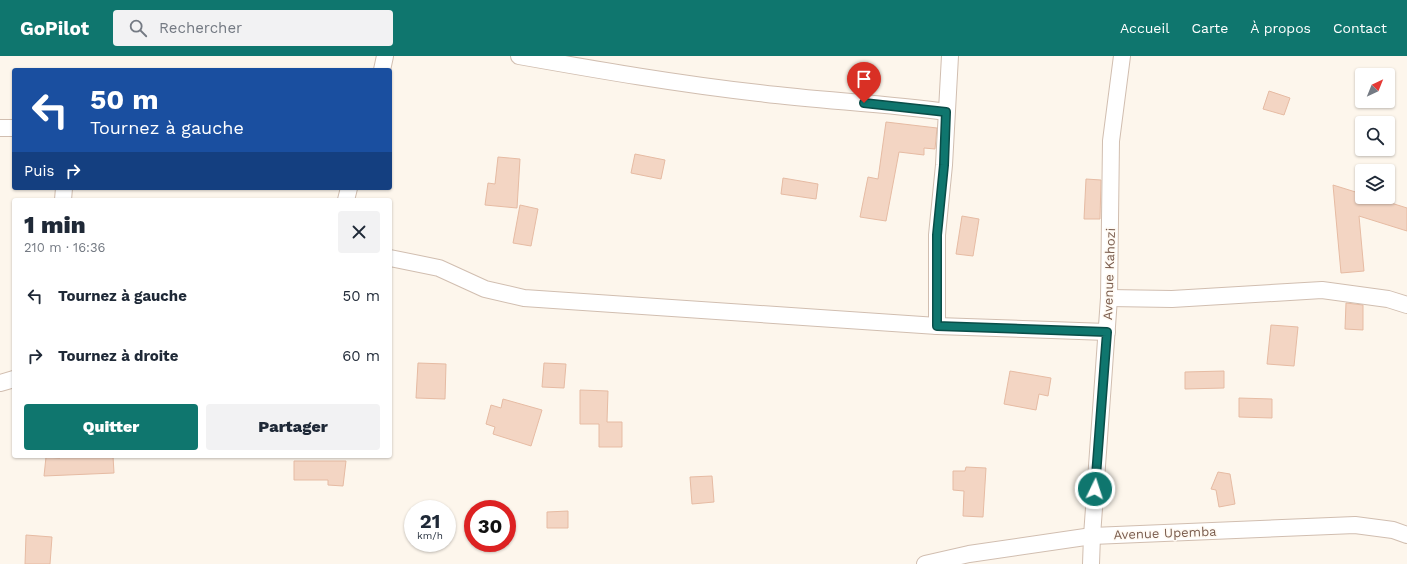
<!DOCTYPE html>
<html lang="fr">
<head>
<meta charset="utf-8">
<style>
  :root { --surface:#fff; --page:#f2f2f3; --text:#1f2937; --muted:#747a83; --accent:#0f766e }
  body { margin:0; font-family:"Work Sans",sans-serif; background:var(--page); color:var(--text); height:100vh; display:flex; flex-direction:column; font-size:15px; white-space:nowrap }
  * { box-sizing:border-box; margin:0 }
  p { font-size:13px; color:var(--muted) }
  .icon { flex:none; width:22px; height:22px; fill:none; stroke:currentColor; stroke-width:2; stroke-linecap:round; stroke-linejoin:round }
  .map { position:relative; flex:1; overflow:hidden }
  .details { position:absolute; left:12px; top:142px; width:380px; height:260px; display:flex; flex-direction:column; background:var(--surface); border-radius:4px; box-shadow:0 1px 3px #0004 }
  .details>* { flex:none }
  .hud { position:absolute; left:12px; top:12px; width:380px; height:122px; border-radius:4px; box-shadow:0 1px 3px #0004; background:#1a4fa0; color:#fff; overflow:hidden }
  .needle { width:26px; rotate:43deg }
  .fabs { position:absolute; left:1355px; top:12px; display:grid; gap:8px }
  .fabs a { display:grid; place-items:center; width:40px; height:40px; border-radius:4px; background:var(--surface); box-shadow:0 1px 3px #0004; font-size:20px }
  .speed { position:absolute; left:404px; top:444px; display:flex; gap:8px; font-size:20px; font-weight:700; text-align:center }
  .speed>* { display:grid; place-content:center; width:52px; height:52px; border-radius:50%; background:var(--surface); box-shadow:0 1px 3px #0004; line-height:1 }
  .speed small { font-size:10px; font-weight:400 }
  .speed .limit { border:6px solid #d22; background:#fff; color:#111 }
  .pin { position:absolute; display:grid; place-items:center; width:34px; height:34px; color:#fff; margin:-41px -17px; border-radius:50% 50% 50% 0; rotate:-45deg; box-shadow:0 0 4px #0007 }
  .pin .icon { rotate:45deg }
  .me { position:absolute; width:44px; margin:-22px; rotate:4deg; stroke-linejoin:round; filter:drop-shadow(0 0 3px #0008) }
  .turn { display:flex; align-items:center; gap:14px; height:84px; padding:0 12px; font-size:18px }
  .turn .icon { width:52px; height:52px; stroke-width:2.5 }
  .turn b { display:block; font-size:28px; line-height:34px }
  .then { display:flex; align-items:center; height:38px; padding:0 12px; background:#0003; gap:8px; font-size:15px }
  .round { display:grid; place-items:center; flex:none; width:42px; height:42px; border-radius:4px; background:var(--page) }
  .headline { display:flex; align-items:center; justify-content:space-between; height:68px; padding:0 12px }
  h1 { font-size:24px; font-weight:800; line-height:30px }
  .button { display:flex; gap:8px; margin-top:auto; padding:8px 12px }
  .button a { flex:1; height:46px; border-radius:4px; background:var(--accent); color:#fff; font-size:16px; font-weight:800; line-height:46px; text-align:center }
  .button a+a { background:var(--page); color:var(--text) }
  ul { padding:0; list-style:none }
  li { display:flex; align-items:center; gap:12px; height:60px; padding:0 12px }
  li div { flex:1 }
  li b { display:block; font-size:15px }
  li em { font-style:normal }
  header { display:flex; align-items:center; gap:24px; box-sizing:border-box; height:56px; padding:0 20px; background:var(--accent); color:#fff }
  header strong { font-size:19px }
  nav { display:flex; gap:22px; margin-inline-start:auto; font-size:14px }
  .search { width:280px; height:36px; background:var(--page); display:flex; align-items:center; gap:10px; box-sizing:border-box; padding:0 14px; border-radius:4px; color:var(--muted); font-size:15px }
  .map>svg:first-child { display:block }
</style>
</head>
<body>
<header>
<strong>GoPilot</strong>
<div class="search"><svg class="icon" aria-label="search" viewBox="0 0 24 24"><circle cx="10" cy="10" r="6"/><path d="M15 15l6 6"/></svg>Rechercher</div>
<nav><a>Accueil</a><a>Carte</a><a>À propos</a><a>Contact</a></nav>
</header>
<div class="map">
<svg width="1407" height="508" viewBox="0 0 1407 508">
  <rect width="100%" height="100%" fill="#fdf6ec"/>
  <g fill="#f3d5c3" stroke="#e6bba3">
    <polygon points="1269,35 1290,42 1284,59 1263,53"/>
    <polygon points="886,66 937,72 935,93 924,92 924,99 899,96 886,165 860,161 868,121 878,123"/>
    <polygon points="635,98 665,104 661,123 631,117"/>
    <polygon points="498,101 520,103 517,152 485,149 488,127 495,128"/>
    <polygon points="783,122 818,128 816,143 781,138"/>
    <polygon points="1086,123 1101,124 1100,163 1084,163"/>
    <polygon points="1333,129 1362,138 1362,141 1372,141 1407,152 1407,175 1359,160 1364,215 1341,217"/>
    <polygon points="520,149 538,153 531,190 513,187"/>
    <polygon points="962,160 979,163 973,200 956,198"/>
    <polygon points="1346,247 1363,249 1363,274 1345,273"/>
    <polygon points="1271,269 1298,271 1294,310 1267,308"/>
    <polygon points="418,307 446,308 445,343 416,342"/>
    <polygon points="544,307 566,308 564,332 542,331"/>
    <polygon points="1010,315 1051,322 1048,340 1039,338 1036,354 1004,348"/>
    <polygon points="1224,315 1224,332 1185,333 1185,316"/>
    <polygon points="580,334 608,335 607,366 622,366 622,391 599,391 599,368 580,368"/>
    <polygon points="1239,342 1272,343 1272,362 1239,361"/>
    <polygon points="503,343 542,354 531,390 493,378 495,371 486,368 491,349 501,352"/>
    <polygon points="59,400 113,400 114,417 44,420 46,401 60,402"/>
    <polygon points="294,405 346,405 343,430 328,429 328,424 294,424"/>
    <polygon points="966,411 986,412 983,461 963,460 964,435 953,434 953,415 965,415"/>
    <polygon points="1218,416 1230,418 1235,448 1219,451 1216,434 1211,433"/>
    <polygon points="712,420 714,446 692,448 690,421"/>
    <polygon points="568,455 568,472 547,472 547,456"/>
    <polygon points="26,479 52,481 50,508 25,508"/>
  </g>
  <g fill="none" stroke-linecap="round" stroke-linejoin="round">
    <g stroke="#d1beb0" stroke-width="18">
      <g id="street">
        <path d="M519,0C598,14 678,28 759,37C821,45 884,47 946,56"/>
        <polyline points="382,14 385,0"/>
        <polyline points="0,72 14,72"/>
        <polyline points="63,144 64,132"/>
        <polyline points="346,144 349,132"/>
        <polyline points="390,202 439,212 485,233 524,242 937,270 1107,276"/>
        <polyline points="1109,242 1172,243 1322,234 1388,243 1407,249"/>
        <polyline points="937,270 937,179 944,109 950,0"/>
        <polyline points="0,327 14,323"/>
        <polyline points="925,508 969,498 1092,480 1355,469 1393,474 1407,479"/>
        <polyline points="1091,508 1092,480 1109,242 1111,85 1122,0"/>
      </g>
    </g>
    <use href="#street" stroke="#fff" stroke-width="16"/>
  </g>
  <g fill="none" stroke-linecap="round" stroke-linejoin="round">
    <g stroke="#0a4d48" stroke-width="10">
      <polyline id="route" points="864,47 946,56 944,109 937,179 937,270 1107,276 1095,433"/>
    </g>
    <use href="#route" stroke="#0f766e" stroke-width="7"/>
  </g>
  <g text-anchor="middle" dominant-baseline="central" stroke-width="3" stroke-linejoin="round" paint-order="stroke">
    <g font-size="13" fill="#7a5c4d" stroke="#fffaf3">
      <text transform="translate(1109 218) rotate(-88)">Avenue Kahozi</text>
      <text transform="translate(1165 477) rotate(-2)">Avenue Upemba</text>
    </g>
  </g>
</svg>
<div class="fabs">
<a><svg class="needle" viewBox="-14 -14 28 28"><path d="M0-13l5 13h-10z" fill="#e53935"/><path d="M0 13l5-13h-10z" fill="#747a83"/></svg></a>
<a><svg class="icon" aria-label="search" viewBox="0 0 24 24"><circle cx="10" cy="10" r="6"/><path d="M15 15l6 6"/></svg></a>
<a><svg class="icon" aria-label="layers" viewBox="0 0 24 24"><path d="M12 4l9 5-9 5-9-5zM3 14l9 5 9-5"/></svg></a>
</div>
<div class="speed"><div>21<small>km/h</small></div><div class="limit">30</div></div>
<div class="pin" style="left:864px;top:47px;background:#d93025"><svg class="icon" aria-label="arrive" viewBox="0 0 24 24"><path d="M6 21V4h12l-3 4 3 4H6"/></svg></div>
<svg class="me" style="left:1095px;top:433px" viewBox="-20 -20 40 40"><circle r="17" fill="#0f766e" stroke="#fff" stroke-width="3"/><path d="M0-11L8 9 0 5-8 9z" fill="#fff"/></svg>
<div class="hud">
<div class="turn"><svg class="icon" aria-label="left" viewBox="0 0 24 24"><path d="M17 20v-9H6M10 6l-5 5 5 5"/></svg><div><b>50 m</b>Tournez à gauche</div></div>
<div class="then">Puis<svg class="icon" aria-label="right" viewBox="0 0 24 24"><path d="M7 20v-9h11M14 6l5 5-5 5"/></svg></div>
</div>
<section class="details">
<div class="headline"><div><h1>1 min</h1><p>210 m · 16:36</p></div><a class="round"><svg class="icon" aria-label="close" viewBox="0 0 24 24"><path d="M6 6l12 12M18 6L6 18"/></svg></a></div>
<ul>
<li><svg class="icon" aria-label="left" viewBox="0 0 24 24"><path d="M17 20v-9H6M10 6l-5 5 5 5"/></svg><div><b>Tournez à gauche</b></div><em>50 m</em></li>
<li><svg class="icon" aria-label="right" viewBox="0 0 24 24"><path d="M7 20v-9h11M14 6l5 5-5 5"/></svg><div><b>Tournez à droite</b></div><em>60 m</em></li>
</ul>
<div class="button"><a>Quitter</a><a>Partager</a></div>
</section>
</div>
</body>
</html>
